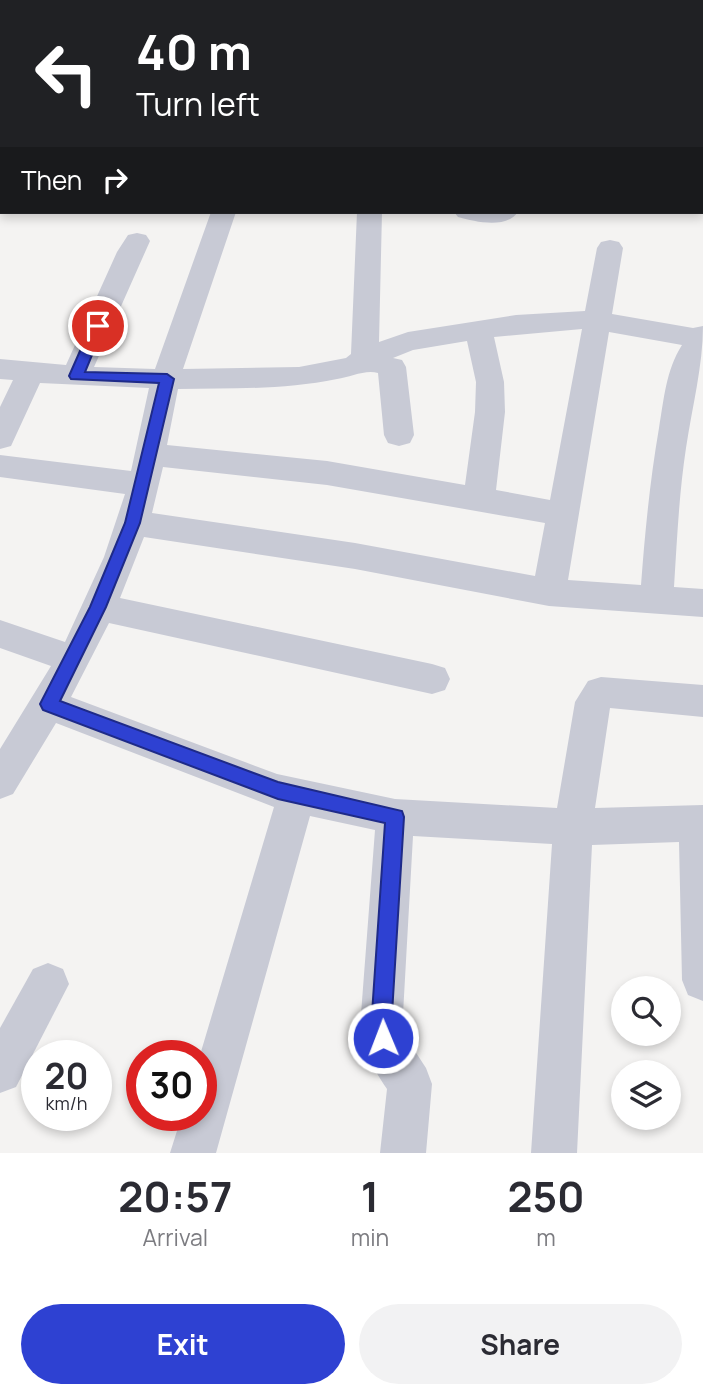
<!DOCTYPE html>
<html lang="en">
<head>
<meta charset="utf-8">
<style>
  :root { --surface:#fff; --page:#f2f2f3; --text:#2b2b33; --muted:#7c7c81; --accent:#2e41d2 }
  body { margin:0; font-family:Manrope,sans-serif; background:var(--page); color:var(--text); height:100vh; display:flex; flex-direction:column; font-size:26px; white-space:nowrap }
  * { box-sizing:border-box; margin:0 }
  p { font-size:23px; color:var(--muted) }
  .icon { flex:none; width:38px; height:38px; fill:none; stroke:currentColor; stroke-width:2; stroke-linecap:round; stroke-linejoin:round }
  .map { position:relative; height:1153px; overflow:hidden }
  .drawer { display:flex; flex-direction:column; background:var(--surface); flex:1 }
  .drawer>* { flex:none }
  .banner { position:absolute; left:0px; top:0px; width:704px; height:214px; box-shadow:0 4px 10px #0003; background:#202124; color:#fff; overflow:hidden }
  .fabs { position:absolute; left:611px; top:976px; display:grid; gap:14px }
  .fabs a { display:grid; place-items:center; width:70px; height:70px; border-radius:50%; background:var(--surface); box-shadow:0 4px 10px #0003; font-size:35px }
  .speed { position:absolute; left:21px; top:1040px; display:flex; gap:14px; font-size:35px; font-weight:700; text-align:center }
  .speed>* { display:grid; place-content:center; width:91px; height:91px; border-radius:50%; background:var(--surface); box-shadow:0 4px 10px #0003; line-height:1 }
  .speed small { font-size:18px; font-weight:400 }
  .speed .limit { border:10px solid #d22; background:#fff; color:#111 }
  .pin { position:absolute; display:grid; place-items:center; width:60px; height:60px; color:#fff; margin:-30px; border:4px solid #fff; border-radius:50%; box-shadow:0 2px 7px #0007 }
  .me { position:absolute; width:77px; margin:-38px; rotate:359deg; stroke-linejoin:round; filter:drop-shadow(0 0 5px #0008) }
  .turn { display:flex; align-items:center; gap:24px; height:147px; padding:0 21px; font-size:32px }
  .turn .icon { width:91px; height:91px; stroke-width:2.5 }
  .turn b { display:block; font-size:49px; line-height:60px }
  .then { display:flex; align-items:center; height:66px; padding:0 21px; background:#0003; gap:14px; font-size:26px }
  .eta { display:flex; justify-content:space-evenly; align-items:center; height:119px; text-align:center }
  .eta b { font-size:42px; font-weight:700; line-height:49px }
  .button { display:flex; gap:14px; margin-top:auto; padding:14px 21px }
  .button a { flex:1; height:80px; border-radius:42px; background:var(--accent); color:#fff; font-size:28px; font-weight:700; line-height:80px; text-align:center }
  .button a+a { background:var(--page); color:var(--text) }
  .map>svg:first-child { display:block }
</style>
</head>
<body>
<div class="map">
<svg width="703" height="1153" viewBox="0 0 703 1153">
  <rect width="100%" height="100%" fill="#f4f3f2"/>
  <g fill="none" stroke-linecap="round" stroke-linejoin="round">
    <g fill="#c8cad5" fill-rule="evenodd">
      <polygon points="20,0 51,0 52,2 21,2"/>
      <polygon points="79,0 99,0 78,2"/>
      <polygon points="146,0 166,0 145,2"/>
      <polygon points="200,0 231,0 232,2 201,2"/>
      <polygon points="328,0 348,0 327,2"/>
      <rect x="0" y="25" width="2" height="12"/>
      <rect x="0" y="63" width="2" height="14"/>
      <rect x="0" y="125" width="2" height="14"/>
      <polygon points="0,152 2,152 0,169"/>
      <path d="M211,212H236L183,369L299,367L346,358L351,354L357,212H382L379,342L408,332L516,315L585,311L597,248L601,242L610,240L619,242L623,248L612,314L693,328L703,326C703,366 692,407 686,448C679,494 677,540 674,587L703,589V617L549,606L355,569L144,537L120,598L432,664L445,668L450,679L445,690L432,694L109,623L71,697L277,774L395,799L557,808L575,702L588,681L601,677L703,685V717L610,708L595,808L703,805V1001L688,995L682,980L679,842L592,845L577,1153H531L552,844L413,836L403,1014L405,1036L426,1068L432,1084L426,1153H380L387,1089C370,1064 361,1045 361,1014L375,830L310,816L216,1153H170L182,1115H201L200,1055L274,807L56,723L13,794L0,799V749L51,666L0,648V620L65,642L104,557L125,494L0,477V455L131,471L149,388L40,383L11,446L0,449V407L13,380L0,379V359L66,365L117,252L128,235L137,233L146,235L150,241L94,367L155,369ZM582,329L550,500L496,490L505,412L504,382L494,337ZM609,332L682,345C666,370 664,399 659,428C650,480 645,532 641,585L568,580ZM467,341L476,382L475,412L465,485L327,461L167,445L178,389C232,388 284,390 337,379C350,377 366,369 378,373L384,435L388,443L399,446L410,443L414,435L406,367L402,360L393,358L413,350ZM163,467L327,485L545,523L535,576L355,543L152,513Z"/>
      <path d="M454,212H518C506,229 476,222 458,217Z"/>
      <polygon points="48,963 63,969 69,984 16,1087 0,1093 0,1028 33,969"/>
    </g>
  </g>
  <polygon fill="#2e41d2" stroke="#1e2a88" stroke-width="2" points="98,322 104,326 85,372 167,374 174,379 140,523 106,607 60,701 278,782 402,811 404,817 392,1014 394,1038 391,1045 383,1049 376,1045 372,1014 385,823 278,799 43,710 40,704 90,607 125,523 159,383 71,379 69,376 91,326"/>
</svg>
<div class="fabs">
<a><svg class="icon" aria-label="search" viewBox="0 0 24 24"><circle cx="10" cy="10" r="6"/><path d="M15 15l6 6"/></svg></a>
<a><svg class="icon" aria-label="layers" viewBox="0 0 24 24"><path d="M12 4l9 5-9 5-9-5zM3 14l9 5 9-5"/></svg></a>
</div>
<div class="speed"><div>20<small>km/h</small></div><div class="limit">30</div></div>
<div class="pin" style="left:98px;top:326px;background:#d93025"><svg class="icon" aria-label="arrive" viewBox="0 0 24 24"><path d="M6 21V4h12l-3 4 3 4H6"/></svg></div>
<svg class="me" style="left:383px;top:1038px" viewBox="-20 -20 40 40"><circle r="17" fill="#2e41d2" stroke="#fff" stroke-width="3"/><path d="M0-11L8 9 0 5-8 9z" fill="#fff"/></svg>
<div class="banner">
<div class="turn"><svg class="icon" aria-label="left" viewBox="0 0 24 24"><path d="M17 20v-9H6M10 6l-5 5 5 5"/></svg><div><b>40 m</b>Turn left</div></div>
<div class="then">Then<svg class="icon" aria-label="right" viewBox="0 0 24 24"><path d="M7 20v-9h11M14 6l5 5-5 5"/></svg></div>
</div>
</div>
<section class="drawer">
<div class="eta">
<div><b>20:57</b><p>Arrival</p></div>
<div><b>1</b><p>min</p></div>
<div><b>250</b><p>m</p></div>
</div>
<div class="button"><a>Exit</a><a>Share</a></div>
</section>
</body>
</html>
